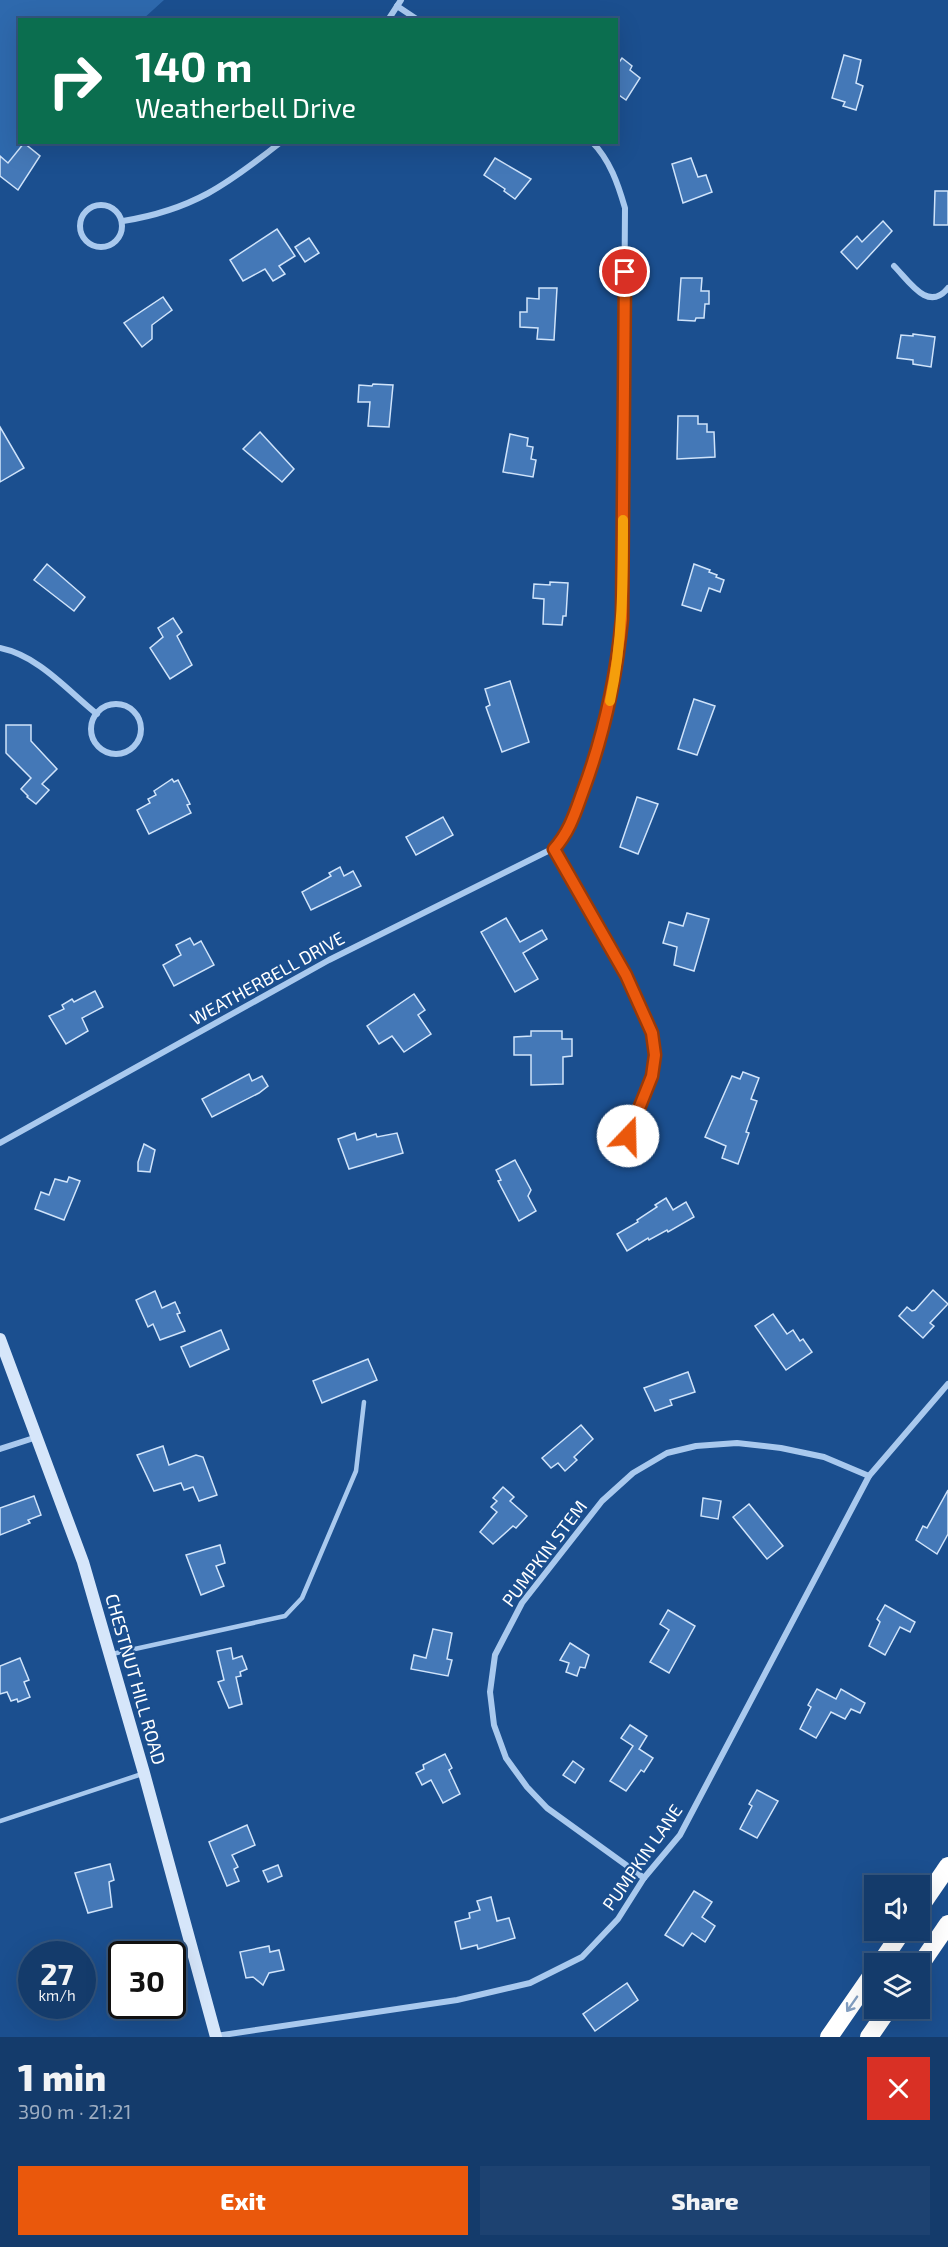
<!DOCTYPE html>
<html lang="en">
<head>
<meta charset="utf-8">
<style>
  :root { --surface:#143b6b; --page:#1d4271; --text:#f1f3f6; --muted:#9dadc1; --line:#33557e; --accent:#ea580c }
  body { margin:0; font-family:"Exo 2",sans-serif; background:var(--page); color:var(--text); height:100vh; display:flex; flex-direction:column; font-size:22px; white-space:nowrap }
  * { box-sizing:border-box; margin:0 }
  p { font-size:20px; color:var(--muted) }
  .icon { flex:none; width:33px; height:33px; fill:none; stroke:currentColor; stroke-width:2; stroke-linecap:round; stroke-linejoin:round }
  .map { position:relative; height:2037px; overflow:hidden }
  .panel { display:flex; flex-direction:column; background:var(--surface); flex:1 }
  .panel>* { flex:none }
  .guide { position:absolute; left:18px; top:18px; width:600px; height:126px; border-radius:0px; box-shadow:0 6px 24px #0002,0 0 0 2px var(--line); background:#0b6e4f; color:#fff; overflow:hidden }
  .fabs { position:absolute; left:864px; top:1875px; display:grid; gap:12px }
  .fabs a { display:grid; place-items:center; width:66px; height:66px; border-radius:0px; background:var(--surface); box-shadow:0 6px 24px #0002,0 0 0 2px var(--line); font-size:30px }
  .speed { position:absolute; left:18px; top:1941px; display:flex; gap:12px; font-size:30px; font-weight:700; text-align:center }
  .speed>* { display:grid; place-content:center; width:78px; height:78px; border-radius:50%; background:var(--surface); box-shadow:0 6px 24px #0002,0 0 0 2px var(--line); line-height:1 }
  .speed small { font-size:15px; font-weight:400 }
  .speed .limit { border:3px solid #111; border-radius:9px; background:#fff; color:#111 }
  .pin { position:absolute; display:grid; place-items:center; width:51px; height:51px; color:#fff; margin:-26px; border:3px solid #fff; border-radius:50%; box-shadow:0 2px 6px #0007 }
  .me { position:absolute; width:66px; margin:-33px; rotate:21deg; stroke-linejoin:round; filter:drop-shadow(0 0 4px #0008) }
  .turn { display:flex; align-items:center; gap:21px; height:126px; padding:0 18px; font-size:27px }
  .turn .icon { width:78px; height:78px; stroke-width:2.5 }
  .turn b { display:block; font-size:42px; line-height:51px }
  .round { display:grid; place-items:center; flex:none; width:63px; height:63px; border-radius:0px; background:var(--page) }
  .summary { display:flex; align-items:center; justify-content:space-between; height:102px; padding:0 18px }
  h1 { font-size:36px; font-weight:800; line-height:45px }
  .action { display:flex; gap:12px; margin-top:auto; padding:12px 18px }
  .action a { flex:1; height:69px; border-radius:0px; background:var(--accent); color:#fff; font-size:24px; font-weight:800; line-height:69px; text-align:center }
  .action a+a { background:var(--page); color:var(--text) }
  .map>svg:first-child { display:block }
</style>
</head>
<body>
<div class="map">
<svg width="948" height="2037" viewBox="0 0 948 2037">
  <rect width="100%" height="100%" fill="#1b4f8f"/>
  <polygon fill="#2e69ad" points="0,0 164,0 143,19 20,20 20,142 25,143 0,173"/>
  <g fill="#4478b7" stroke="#cfe3fa" stroke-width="1.5">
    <polygon points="844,55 861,60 856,83 863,86 856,110 843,106 845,102 832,98"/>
    <polygon points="622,58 632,66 630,70 640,78 626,100 616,93 616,59 620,61"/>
    <polygon points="24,143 40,156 18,190 0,176 0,156 8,163"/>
    <polygon points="495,158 531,179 515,199 504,191 505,189 484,175"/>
    <polygon points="691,158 698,177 706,175 712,192 683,203 672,164"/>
    <polygon points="935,191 948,191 948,225 934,225"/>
    <polygon points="883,221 892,231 857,269 841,252 857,236 862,242"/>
    <polygon points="277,229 295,256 279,266 285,274 273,281 265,269 243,281 230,260"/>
    <polygon points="309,238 319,253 305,262 295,247"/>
    <polygon points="681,278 702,278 701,291 709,291 709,304 705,304 704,318 696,318 695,321 678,320"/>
    <polygon points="539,288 557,288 554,340 537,339 538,328 520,327 520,312 527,312 527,298 539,299"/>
    <polygon points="163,297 172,310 152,325 152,339 142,347 124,323"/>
    <polygon points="913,334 935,337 931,367 913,364 913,360 897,358 901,335 913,336"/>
    <polygon points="373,384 393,385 389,427 368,426 370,402 358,402 359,385 372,386"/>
    <polygon points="678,416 698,416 698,424 707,424 707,432 714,432 715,457 677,459"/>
    <polygon points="0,427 24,468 0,482"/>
    <polygon points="260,432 294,469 282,482 243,449"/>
    <polygon points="510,434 528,438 527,446 533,447 531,459 536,460 533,477 503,472"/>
    <polygon points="47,564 85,597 74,611 34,580"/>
    <polygon points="694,564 710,570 709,572 717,575 716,577 724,580 720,592 709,588 701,611 682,605"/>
    <polygon points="550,582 568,583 566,616 563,616 562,625 543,624 544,599 533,598 534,584 550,585"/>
    <polygon points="173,618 182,632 177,636 192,665 170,679 150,648 163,637 158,628"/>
    <polygon points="510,681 529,742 502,752 486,707 490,705 485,689"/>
    <polygon points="694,699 715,706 697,755 678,749"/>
    <polygon points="6,725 31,725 31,741 57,769 42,784 49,790 36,804 27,797 28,796 21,789 31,778 6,753"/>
    <polygon points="172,779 174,782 178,780 190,804 187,805 191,813 149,834 137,810 150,803 148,799 156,795 154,791"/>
    <polygon points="637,797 658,804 638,854 620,847"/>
    <polygon points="443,817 453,835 416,855 406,837"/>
    <polygon points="340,867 344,876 353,871 361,886 311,910 302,892 331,876 329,873"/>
    <polygon points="687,913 709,919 694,971 674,965 677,947 663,943 669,922 683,926"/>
    <polygon points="506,918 520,942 542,930 547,939 523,953 538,979 515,992 481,932"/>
    <polygon points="190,938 194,945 201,941 214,965 174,986 163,965 181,955 176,945"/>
    <polygon points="95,991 103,1007 82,1018 88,1031 66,1044 49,1016 64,1009 62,1005 72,999 74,1002"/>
    <polygon points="414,994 425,1010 418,1015 431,1034 404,1052 392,1036 379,1044 367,1026"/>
    <polygon points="531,1031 562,1031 562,1039 572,1039 572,1056 563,1057 563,1084 531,1085 531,1055 514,1055 514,1037 531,1036"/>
    <polygon points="743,1072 759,1078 751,1099 757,1101 746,1132 749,1133 738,1164 722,1158 726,1146 705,1137 732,1076 740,1079"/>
    <polygon points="249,1074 252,1081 262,1076 268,1086 259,1093 212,1117 202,1099"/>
    <polygon points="355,1133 357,1140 376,1134 377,1137 397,1133 403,1153 349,1169 338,1139"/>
    <polygon points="144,1144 155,1150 150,1172 138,1171 138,1162"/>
    <polygon points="515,1160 531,1190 528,1196 536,1211 519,1221 498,1181 501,1180 496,1170"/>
    <polygon points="69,1177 80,1181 64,1220 35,1209 41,1192 49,1195 55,1179 67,1182"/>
    <polygon points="666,1198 673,1210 686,1202 694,1217 668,1232 667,1230 649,1240 648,1238 627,1251 617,1234 638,1222 637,1220 657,1207 655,1205"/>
    <polygon points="933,1290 948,1304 930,1323 934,1326 923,1338 899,1316 907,1307 912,1311 915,1310"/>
    <polygon points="155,1291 162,1308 175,1302 180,1313 177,1314 185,1331 160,1340 153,1324 148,1327 136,1300"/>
    <polygon points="773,1314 787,1334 793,1330 800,1341 803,1339 812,1352 786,1370 755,1326"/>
    <polygon points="221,1330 229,1349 190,1367 181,1347"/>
    <polygon points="368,1359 377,1380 322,1403 313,1381"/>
    <polygon points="688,1372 695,1392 670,1400 672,1405 655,1411 644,1388"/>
    <polygon points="581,1425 593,1439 574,1457 577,1460 565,1471 558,1463 551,1468 542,1458"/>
    <polygon points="163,1446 169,1465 196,1455 203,1457 217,1495 199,1501 193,1487 184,1490 181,1483 154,1491 137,1455"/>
    <polygon points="503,1487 514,1497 510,1501 527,1516 516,1528 513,1526 493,1544 480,1532 497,1512 491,1507 497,1501 493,1498"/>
    <polygon points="948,1490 948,1534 937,1554 916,1540 923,1526 927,1528"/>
    <polygon points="34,1496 41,1515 28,1520 30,1523 0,1535 0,1508"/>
    <polygon points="703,1498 721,1501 718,1519 701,1516"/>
    <polygon points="749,1504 783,1546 767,1559 733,1517"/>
    <polygon points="220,1545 225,1563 216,1566 224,1586 201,1595 186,1555"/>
    <polygon points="885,1605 915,1622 910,1632 900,1627 885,1655 869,1646 880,1622 877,1619"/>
    <polygon points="668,1610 695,1626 669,1673 650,1662 669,1630 660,1624"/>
    <polygon points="433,1629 452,1633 447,1659 452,1660 448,1676 411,1669 414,1655 426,1658"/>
    <polygon points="570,1643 589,1655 585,1668 580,1667 577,1676 566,1672 569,1663 560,1660"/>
    <polygon points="231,1648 233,1659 242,1656 247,1669 240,1672 241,1676 236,1677 242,1704 229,1708 218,1682 224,1680 217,1651"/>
    <polygon points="20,1658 29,1680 24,1682 30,1697 18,1702 17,1699 11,1701 7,1692 0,1694 0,1666"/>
    <polygon points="817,1689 836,1699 841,1689 865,1703 860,1713 851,1709 845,1719 831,1712 816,1738 800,1729 811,1707 808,1705"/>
    <polygon points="630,1725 647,1736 639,1749 653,1758 644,1772 641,1770 626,1791 610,1781 633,1746 621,1738"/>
    <polygon points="445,1754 452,1768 449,1770 460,1794 443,1803 431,1780 422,1785 416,1773 424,1769 423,1765"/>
    <polygon points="573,1761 584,1769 575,1783 563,1775"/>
    <polygon points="757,1790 778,1801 757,1838 740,1829 752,1806 749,1804"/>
    <polygon points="247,1825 255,1845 232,1855 238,1867 234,1869 239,1881 227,1886 209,1842"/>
    <polygon points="110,1864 114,1880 109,1882 112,1907 88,1913 75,1873"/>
    <polygon points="278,1865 282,1876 268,1882 263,1871"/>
    <polygon points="694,1891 712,1902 702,1917 715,1926 705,1942 692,1933 683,1946 665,1935"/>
    <polygon points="491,1897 497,1921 509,1918 515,1938 478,1949 477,1945 461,1949 455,1922 470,1918 469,1913 480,1910 477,1901"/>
    <polygon points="269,1946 270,1952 279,1950 284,1970 269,1973 263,1985 253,1977 246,1978 240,1952"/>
    <polygon points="627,1983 638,2000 595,2031 583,2014"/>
  </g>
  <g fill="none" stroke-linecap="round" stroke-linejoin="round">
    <g stroke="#a9c9ee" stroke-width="4.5">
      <polyline points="112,1654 285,1616 302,1598 356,1471 364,1402"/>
      <polyline points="0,1821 142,1774"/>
    </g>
    <g stroke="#a9c9ee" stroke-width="6">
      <polyline points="397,6 418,20"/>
      <polyline points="388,20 401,0"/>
      <path d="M592,142C610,160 618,184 625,208L622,619C616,677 605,732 584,787C576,810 571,830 554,848L625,975L652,1033L655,1055L652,1076L628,1135"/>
      <circle cx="101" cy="226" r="21"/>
      <path d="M123,221C192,210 227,185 281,142"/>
      <path d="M894,266C909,281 928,313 948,288"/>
      <path d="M0,648C39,656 67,690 97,714"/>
      <circle cx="116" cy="729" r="25"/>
      <polyline points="0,1143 329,960 554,848"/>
      <polyline points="0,1449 37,1437"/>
      <polyline points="644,1878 547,1808 527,1787 506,1758 494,1725 490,1692 495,1655 522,1603 602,1501 633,1473 667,1453 696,1446 737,1443 781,1448 824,1457 869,1476"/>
      <polyline points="216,2036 457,2000 530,1983 582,1957 618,1919 644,1878 680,1835 869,1476 948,1384"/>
    </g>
    <polyline stroke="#d6e6fa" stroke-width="12" points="0,1339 83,1562 144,1773 216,2037"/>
    <g stroke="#fff" stroke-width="18">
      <polyline points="920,1907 948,1866"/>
      <polyline points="880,1964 903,1930"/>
      <polyline points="920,1965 948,1924"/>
      <polyline points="829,2037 874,1972"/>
      <polyline points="869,2037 889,2008"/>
    </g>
  </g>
  <defs><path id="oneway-shaft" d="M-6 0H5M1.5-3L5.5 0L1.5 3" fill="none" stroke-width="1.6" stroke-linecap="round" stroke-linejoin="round" transform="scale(1.5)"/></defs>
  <use stroke="#829ec1" href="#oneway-shaft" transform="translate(852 2004) rotate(125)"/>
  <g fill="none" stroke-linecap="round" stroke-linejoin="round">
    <g stroke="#983908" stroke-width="15">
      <path id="route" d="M625,272L622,619C616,679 604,735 583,791C575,813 570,831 554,849L626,975L652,1033L655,1055L652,1076L628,1136"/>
    </g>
    <use href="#route" stroke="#ea580c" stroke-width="10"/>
    <path stroke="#f59e0b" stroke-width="10" d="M610,701C623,641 623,581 623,520"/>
  </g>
  <g text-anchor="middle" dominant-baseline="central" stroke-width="4.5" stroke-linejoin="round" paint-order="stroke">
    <g font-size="18" fill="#fff" stroke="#1b4f8f">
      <text transform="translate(267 978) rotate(-29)">WEATHERBELL DRIVE</text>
      <text transform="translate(544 1553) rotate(-53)">PUMPKIN STEM</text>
      <text transform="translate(136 1679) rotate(74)">CHESTNUT HILL ROAD</text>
      <text transform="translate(642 1857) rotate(-55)">PUMPKIN LANE</text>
    </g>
  </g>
</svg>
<div class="fabs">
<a><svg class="icon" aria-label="sound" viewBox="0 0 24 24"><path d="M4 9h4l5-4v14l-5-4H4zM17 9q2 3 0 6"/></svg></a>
<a><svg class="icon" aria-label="layers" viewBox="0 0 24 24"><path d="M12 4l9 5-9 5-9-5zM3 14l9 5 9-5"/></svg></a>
</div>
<div class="speed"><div>27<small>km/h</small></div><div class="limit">30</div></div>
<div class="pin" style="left:625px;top:272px;background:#d93025"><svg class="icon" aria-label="arrive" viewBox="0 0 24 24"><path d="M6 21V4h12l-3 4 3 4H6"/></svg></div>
<svg class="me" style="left:628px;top:1136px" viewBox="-20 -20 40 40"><circle r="19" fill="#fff"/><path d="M0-13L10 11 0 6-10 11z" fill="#ea580c"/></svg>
<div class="guide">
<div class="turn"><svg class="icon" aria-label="right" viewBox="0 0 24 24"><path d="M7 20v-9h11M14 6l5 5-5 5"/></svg><div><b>140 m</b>Weatherbell Drive</div></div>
</div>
</div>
<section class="panel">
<div class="summary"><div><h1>1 min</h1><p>390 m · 21:21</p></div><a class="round" style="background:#d93025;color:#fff"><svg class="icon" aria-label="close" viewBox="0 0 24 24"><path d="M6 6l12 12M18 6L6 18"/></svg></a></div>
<div class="action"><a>Exit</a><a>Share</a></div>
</section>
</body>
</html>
